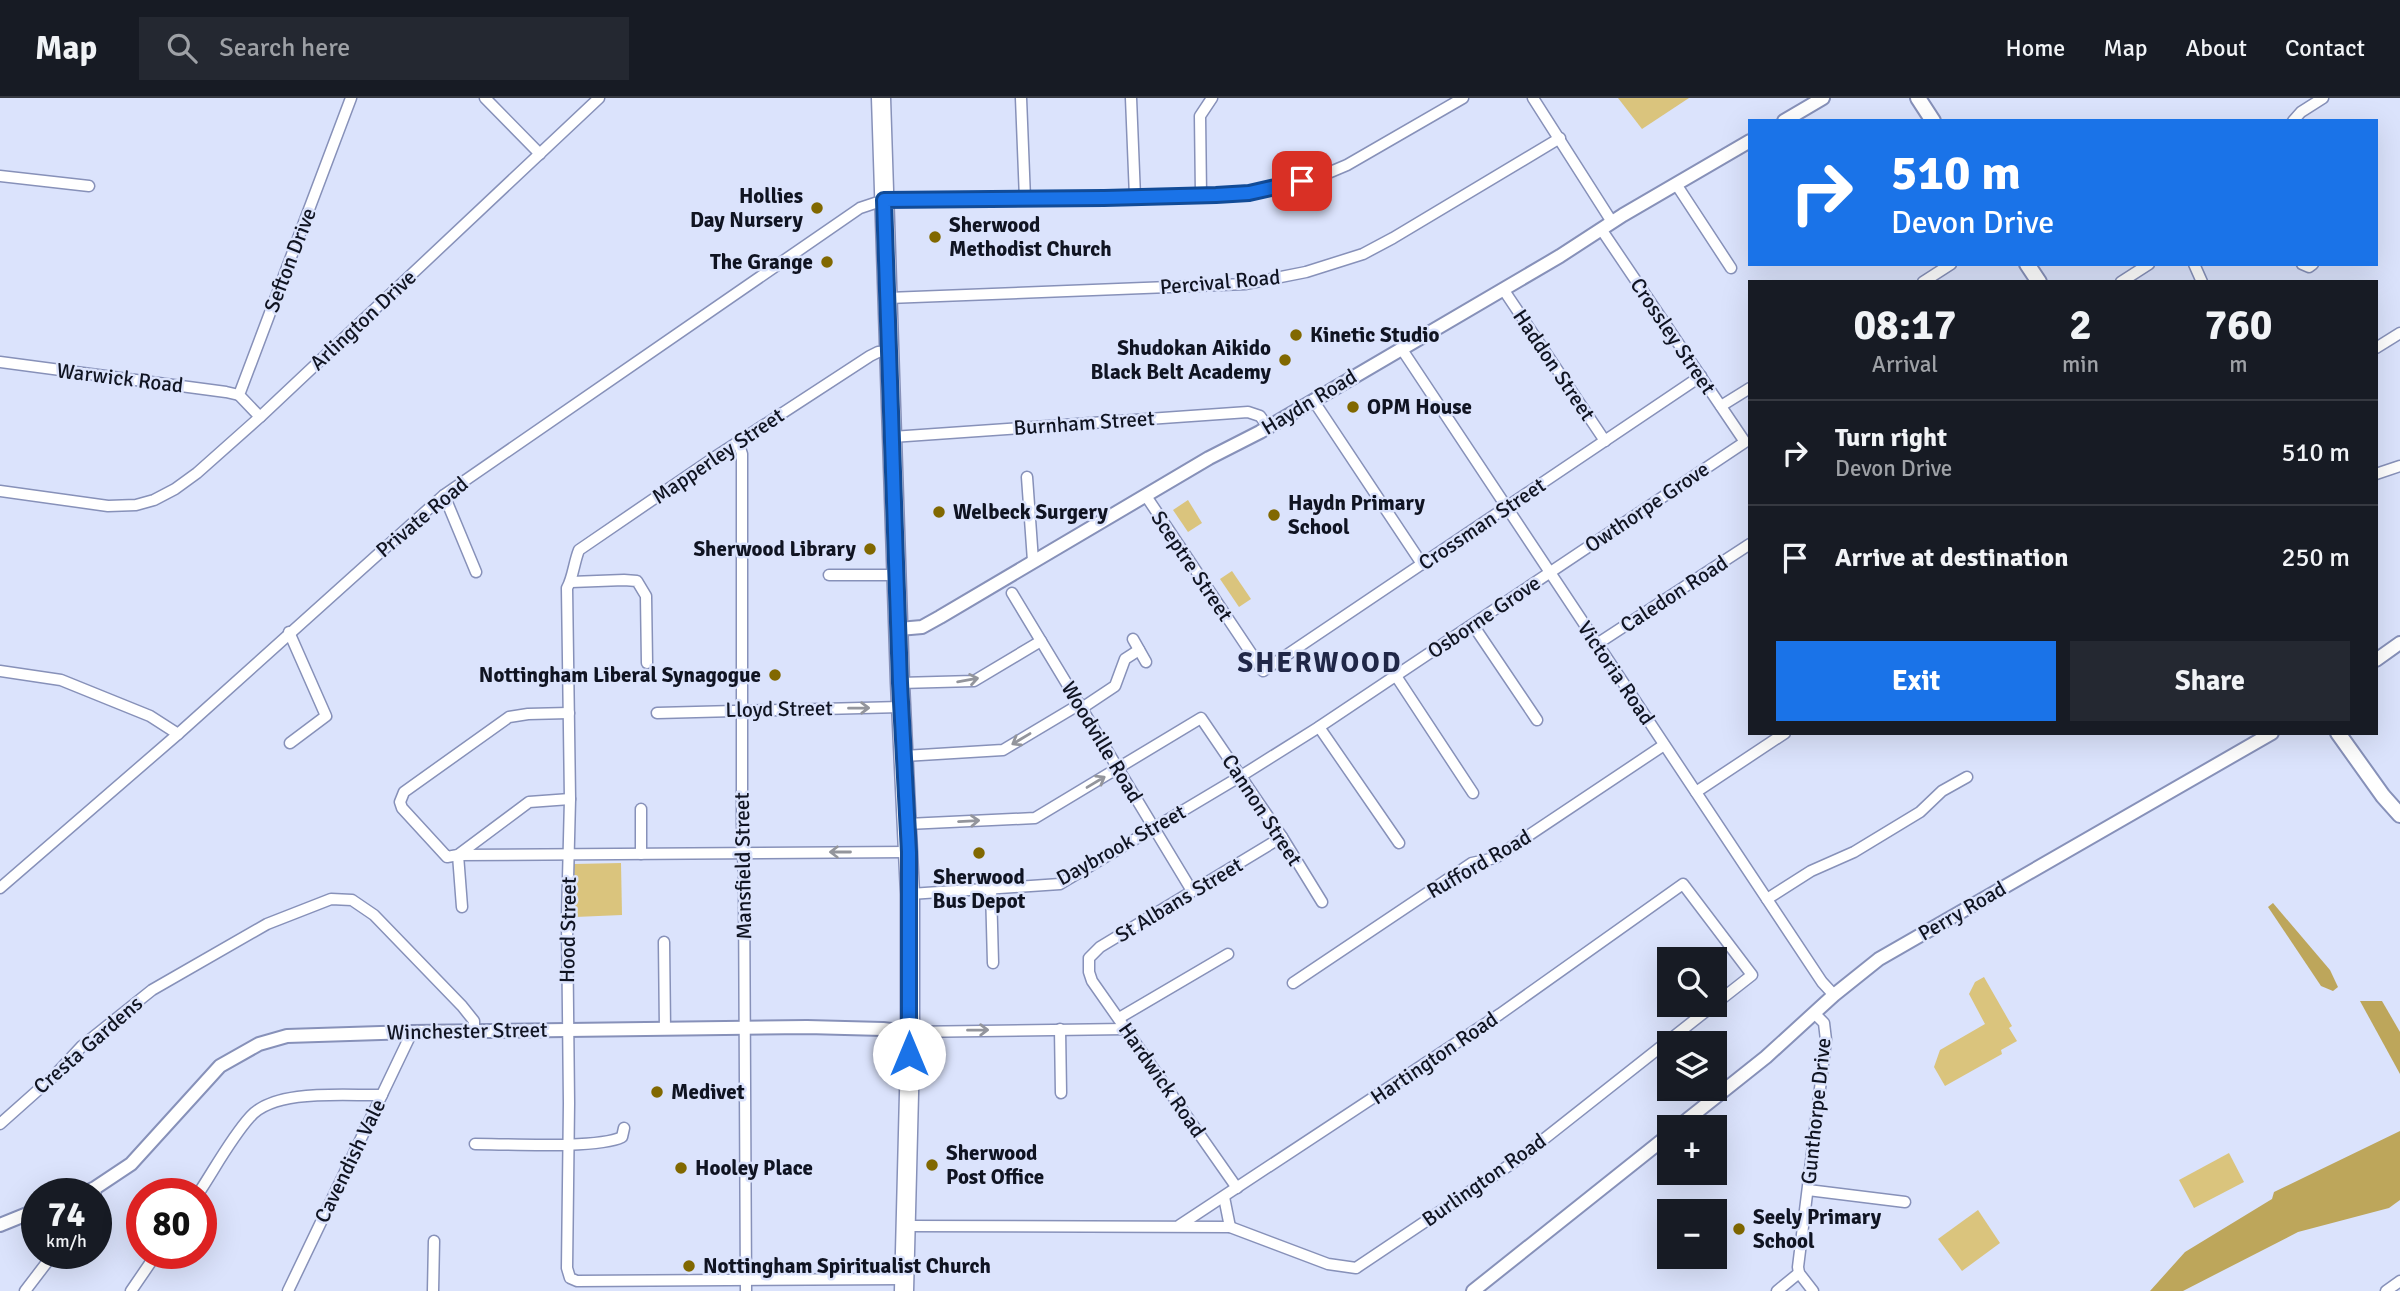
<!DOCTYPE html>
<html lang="en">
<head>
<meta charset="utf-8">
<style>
  :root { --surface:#171b24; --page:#242831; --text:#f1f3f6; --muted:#9ea1a6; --line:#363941; --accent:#1a73e8 }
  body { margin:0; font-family:Signika,sans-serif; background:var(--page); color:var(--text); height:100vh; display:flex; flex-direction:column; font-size:26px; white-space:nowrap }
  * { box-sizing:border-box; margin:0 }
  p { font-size:23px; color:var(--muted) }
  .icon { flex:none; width:38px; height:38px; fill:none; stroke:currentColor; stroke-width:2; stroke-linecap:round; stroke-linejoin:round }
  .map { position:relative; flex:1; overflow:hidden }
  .details { position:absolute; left:1748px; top:182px; width:630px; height:455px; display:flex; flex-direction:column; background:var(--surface); border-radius:0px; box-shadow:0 7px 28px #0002 }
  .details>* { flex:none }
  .guide { position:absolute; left:1748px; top:21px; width:630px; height:147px; border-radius:0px; box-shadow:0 7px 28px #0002; background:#1a73e8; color:#fff; overflow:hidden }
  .tools { position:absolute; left:1657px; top:849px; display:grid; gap:14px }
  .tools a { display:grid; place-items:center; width:70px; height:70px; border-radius:0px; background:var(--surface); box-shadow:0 7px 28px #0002; font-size:35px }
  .speed { position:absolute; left:21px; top:1080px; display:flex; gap:14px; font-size:35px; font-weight:700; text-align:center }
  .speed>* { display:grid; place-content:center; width:91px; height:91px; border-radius:50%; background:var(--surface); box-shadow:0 7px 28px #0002; line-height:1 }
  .speed small { font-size:18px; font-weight:400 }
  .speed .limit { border:10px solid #d22; background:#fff; color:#111 }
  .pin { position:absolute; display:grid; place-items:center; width:60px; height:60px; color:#fff; margin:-30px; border-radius:14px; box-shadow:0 4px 10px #0006 }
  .me { position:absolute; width:77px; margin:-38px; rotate:0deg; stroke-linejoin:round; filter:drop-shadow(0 0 5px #0008) }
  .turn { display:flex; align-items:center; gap:24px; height:147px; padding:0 28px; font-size:32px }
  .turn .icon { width:91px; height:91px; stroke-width:2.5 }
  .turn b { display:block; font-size:49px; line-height:60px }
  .eta { display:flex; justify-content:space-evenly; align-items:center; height:119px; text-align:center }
  .eta b { font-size:42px; font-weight:700; line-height:49px }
  .action { display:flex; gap:14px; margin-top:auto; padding:14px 28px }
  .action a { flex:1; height:80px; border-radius:0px; background:var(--accent); color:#fff; font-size:28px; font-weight:700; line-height:80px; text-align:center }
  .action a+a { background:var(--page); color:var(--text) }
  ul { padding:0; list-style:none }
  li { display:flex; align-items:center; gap:21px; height:105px; padding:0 28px; border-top:2px solid var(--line) }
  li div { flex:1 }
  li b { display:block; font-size:26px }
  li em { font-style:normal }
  header { display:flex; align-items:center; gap:42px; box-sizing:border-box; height:98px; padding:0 35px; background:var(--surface); border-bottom:2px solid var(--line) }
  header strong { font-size:33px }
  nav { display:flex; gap:38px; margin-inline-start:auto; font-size:24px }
  .search { width:490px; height:63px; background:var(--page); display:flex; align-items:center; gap:18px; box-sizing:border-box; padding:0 24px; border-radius:0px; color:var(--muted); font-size:26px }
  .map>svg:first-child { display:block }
</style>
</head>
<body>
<header>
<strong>Map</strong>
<div class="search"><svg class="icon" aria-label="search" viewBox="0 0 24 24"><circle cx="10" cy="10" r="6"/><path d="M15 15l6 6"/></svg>Search here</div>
<nav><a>Home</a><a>Map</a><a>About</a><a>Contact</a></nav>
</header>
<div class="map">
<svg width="2400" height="1193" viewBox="0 0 2400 1193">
  <rect width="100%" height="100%" fill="#dbe3fc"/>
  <g fill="#dac47d">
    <polygon points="1618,0 1689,0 1642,31"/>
    <polygon points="1188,402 1202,425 1188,434 1173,412"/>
    <polygon points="1232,473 1251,501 1239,509 1220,481"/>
    <polygon points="621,765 622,817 575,819 574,766"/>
    <polygon points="1984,879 2012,928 2009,930 2017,943 2001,952 2002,956 1945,988 1934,969 1940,952 1985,926 1969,896 1975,884"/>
    <polygon points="2229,1055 2244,1084 2194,1110 2179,1082"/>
    <polygon points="1978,1112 2000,1145 1962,1173 1938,1141"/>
  </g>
  <g fill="#bda65b">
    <polygon points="2273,805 2330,872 2338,889 2333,893 2321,888 2268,809"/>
    <polygon points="2360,903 2382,903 2400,934 2400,976"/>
    <polygon points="2400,1033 2400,1102 2389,1110 2298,1134 2183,1193 2150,1193 2185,1154 2272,1101 2274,1094"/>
  </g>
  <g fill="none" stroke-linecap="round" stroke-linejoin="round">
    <g stroke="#8791b9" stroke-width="13">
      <g id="street">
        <polyline points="485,0 540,56"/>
        <polyline points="1021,0 1025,101"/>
        <polyline points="1131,0 1135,99"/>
        <polyline points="1533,0 1612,124"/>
        <polyline points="2293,23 2301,14 2323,0"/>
        <polyline points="0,78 89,88"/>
        <polyline points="1676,86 1731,170"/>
        <polyline points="1201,97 1200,18 1212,0"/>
        <polyline points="2194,166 2202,184"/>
        <polyline points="2302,166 2309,169 2313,166"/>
        <polyline points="1923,184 1951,166"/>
        <polyline points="2121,184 2149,166"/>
        <polyline points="1503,191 1605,343"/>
        <polyline points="888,200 1246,186 1306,174 1363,156 1393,140 1560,40"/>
        <polyline points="1401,250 1822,884 1834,897"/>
        <polyline points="2376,250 2400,235"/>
        <path d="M890,253L878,254L870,258L712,361L579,452C574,464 573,480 567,490L570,701L567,821L569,1005L567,1170L570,1180L577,1183L904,1181"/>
        <polyline points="0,264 226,294 239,297"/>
        <polyline points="1313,302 1422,466"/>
        <polyline points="1721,308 1750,290"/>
        <polyline points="260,319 239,297 351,0"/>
        <polyline points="892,339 1248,314 1260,318 1268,329"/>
        <polyline points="738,344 742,356 742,726 744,782 746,1193"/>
        <polyline points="2376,376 2400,368"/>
        <polyline points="1027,379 1033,463"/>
        <polyline points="0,393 108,408 136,407 154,402 175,391 197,375 260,319 599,0"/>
        <polyline points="444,397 476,474"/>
        <polyline points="1146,398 1263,573 1701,278"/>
        <polyline points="829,477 897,477"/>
        <polyline points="571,484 624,482 637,483 646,498 647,565"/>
        <polyline points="1012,495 1192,793"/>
        <polyline points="1473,527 1537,622"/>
        <polyline points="289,534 326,618 290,645"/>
        <polyline points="1133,541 1146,564"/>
        <polyline points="1597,546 1750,446"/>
        <polyline points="0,573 61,582 150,618 178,636"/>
        <polyline points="1396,578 1473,695"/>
        <polyline points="900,585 974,583 1041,543"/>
        <polyline points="1082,610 1115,588 1125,561 1139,552"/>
        <polyline points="569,615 528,616 509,619 404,694 400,704 402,710 447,759 458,757 529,704 570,701"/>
        <polyline points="657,615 901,609"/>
        <polyline points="1319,629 1399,745"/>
        <polyline points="904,658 1003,652 1080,606"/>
        <polyline points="1696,694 1785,635"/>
        <polyline points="641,711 641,756"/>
        <polyline points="907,726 1035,720 1201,620 1282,739 1322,804"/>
        <path d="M0,790L178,636L444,397L860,110L884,102L894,101C978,101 1061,102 1144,99C1214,97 1283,97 1347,67L1463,0"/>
        <polyline points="991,791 993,865"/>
        <polyline points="910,796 1060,786 1241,678 1319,629 1745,344 1601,131"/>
        <polyline points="1767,801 1811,773 1854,754 1920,714 1942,693 1967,679"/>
        <polyline points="462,809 458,757 909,754"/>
        <polyline points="664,844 665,931"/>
        <polyline points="1293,885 1472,765 1495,760 1664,647"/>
        <polyline points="1119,920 1228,856"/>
        <polyline points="1060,931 1061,995"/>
        <polyline points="909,934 1126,931"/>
        <polyline points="0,1026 55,977 82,948 152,892 267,826 331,801 352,802 374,817 462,908 474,923 474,933"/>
        <path d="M475,1046C507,1046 598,1051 622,1039L624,1030"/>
        <polyline points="95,1090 96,1103"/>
        <polyline points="1237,1090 1092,883 1089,874 1089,860 1100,849 1282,739"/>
        <polyline points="1808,1092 1905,1104"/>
        <path d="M198,1096C214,1072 231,1040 250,1019C275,990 346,998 382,997"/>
        <polyline points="1224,1099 1230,1129"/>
        <polyline points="1180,1127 1500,916 1683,786 1752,877 1715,906"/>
        <polyline points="906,1128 1230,1129 1328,1166 1356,1170 1520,1060 1715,906"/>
        <polyline points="25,1193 54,1155"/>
        <polyline points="131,1193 157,1155"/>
        <polyline points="288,1193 412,934"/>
        <polyline points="433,1193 434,1143"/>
        <polyline points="1777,1193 1799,1175"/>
        <polyline points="1813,1193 1799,1175 1798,1169 1826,942 1824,925 1814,915"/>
        <polyline points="2386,1193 2400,1183"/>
      </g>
    </g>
    <g stroke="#8791b9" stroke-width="16">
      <g id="secondary">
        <polyline points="1784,23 1823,0"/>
        <polyline points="899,531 922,529 940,519 1209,360 1260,334 1560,158 1623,117 1750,43"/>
        <polyline points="2376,562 2400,545"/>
        <polyline points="1678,1029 1766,959 1834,897 1879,861 2272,635"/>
        <polyline points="82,1096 95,1090 131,1066 220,968 259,946 287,938 412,934 807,929 883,931 909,934"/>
        <polyline points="0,1127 37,1112"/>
        <polyline points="1473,1193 1670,1036"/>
      </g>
    </g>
    <g stroke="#8791b9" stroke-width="18">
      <g id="primary">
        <polyline points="1918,0 1933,23"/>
        <polyline points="2027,166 2039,184"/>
        <polyline points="2338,635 2383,698 2400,717"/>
      </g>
    </g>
    <g stroke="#8791b9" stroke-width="21">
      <polyline id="highway" points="881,0 900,585 910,796 910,956 904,1193"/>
    </g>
    <use href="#street" stroke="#fff" stroke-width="10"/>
    <use href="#secondary" stroke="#fff" stroke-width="12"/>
    <use href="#primary" stroke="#fff" stroke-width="14"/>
    <use href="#highway" stroke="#fff" stroke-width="18"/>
  </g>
  <defs><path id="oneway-shaft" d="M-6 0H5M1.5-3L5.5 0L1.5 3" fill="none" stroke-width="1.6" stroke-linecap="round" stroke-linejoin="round" transform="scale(1.75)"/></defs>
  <g stroke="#93959c">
    <use href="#oneway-shaft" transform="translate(968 582) rotate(-10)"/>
    <use href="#oneway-shaft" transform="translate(859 610) rotate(-1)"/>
    <use href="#oneway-shaft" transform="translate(1021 641) rotate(149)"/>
    <use href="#oneway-shaft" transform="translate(1096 684) rotate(-31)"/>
    <use href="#oneway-shaft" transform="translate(969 723) rotate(-3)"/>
    <use href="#oneway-shaft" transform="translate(840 754) rotate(180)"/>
    <use href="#oneway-shaft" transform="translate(978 932) rotate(-1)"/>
  </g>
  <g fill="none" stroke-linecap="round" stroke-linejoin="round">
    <g stroke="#114b97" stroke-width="18">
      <polyline id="route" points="909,956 909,754 900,585 884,102 1104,100 1216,97 1249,95 1302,83"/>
    </g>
    <use href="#route" stroke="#1a73e8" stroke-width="12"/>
  </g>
  <g fill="#816800" stroke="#dbe3fc" stroke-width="2.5">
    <circle cx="817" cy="110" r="7"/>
    <circle cx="935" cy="139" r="7"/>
    <circle cx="827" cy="164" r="7"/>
    <circle cx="1296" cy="237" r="7"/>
    <circle cx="1285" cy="262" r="7"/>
    <circle cx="1353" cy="309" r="7"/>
    <circle cx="939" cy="414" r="7"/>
    <circle cx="1274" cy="417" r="7"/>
    <circle cx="870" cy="451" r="7"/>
    <circle cx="775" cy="577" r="7"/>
    <circle cx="979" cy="755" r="7"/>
    <circle cx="657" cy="994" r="7"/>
    <circle cx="932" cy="1067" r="7"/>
    <circle cx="681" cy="1070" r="7"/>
    <circle cx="1739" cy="1131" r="7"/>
    <circle cx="689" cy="1168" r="7"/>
  </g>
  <g text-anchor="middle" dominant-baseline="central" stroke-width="5" stroke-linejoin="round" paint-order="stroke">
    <g font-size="21" font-weight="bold" fill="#101422" stroke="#dbe3fc" text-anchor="start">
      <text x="803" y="98" text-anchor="end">Hollies<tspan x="803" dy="24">Day Nursery</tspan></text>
      <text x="949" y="127">Sherwood<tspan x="949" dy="24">Methodist Church</tspan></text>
      <text x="813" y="164" text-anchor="end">The Grange</text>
      <text x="1310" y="237">Kinetic Studio</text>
      <text x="1271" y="250" text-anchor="end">Shudokan Aikido<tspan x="1271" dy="24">Black Belt Academy</tspan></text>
      <text x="1367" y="309">OPM House</text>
      <text x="1288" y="405">Haydn Primary<tspan x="1288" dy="24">School</tspan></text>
      <text x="953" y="414">Welbeck Surgery</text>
      <text x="856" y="451" text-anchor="end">Sherwood Library</text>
      <text x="761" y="577" text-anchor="end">Nottingham Liberal Synagogue</text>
      <text x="979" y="779" text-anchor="middle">Sherwood<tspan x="979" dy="24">Bus Depot</tspan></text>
      <text x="671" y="994">Medivet</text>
      <text x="946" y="1055">Sherwood<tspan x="946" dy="24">Post Office</tspan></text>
      <text x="695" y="1070">Hooley Place</text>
      <text x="1753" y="1119">Seely Primary<tspan x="1753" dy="24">School</tspan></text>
      <text x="703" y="1168">Nottingham Spiritualist Church</text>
    </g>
    <g font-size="21" fill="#101422" stroke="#dbe3fc">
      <text transform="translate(290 162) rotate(-69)">Sefton Drive</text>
      <text transform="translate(1220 184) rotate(-5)">Percival Road</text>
      <text transform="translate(363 222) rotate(-43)">Arlington Drive</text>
      <text transform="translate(1673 238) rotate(56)">Crossley Street</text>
      <text transform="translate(1554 267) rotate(56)">Haddon Street</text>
      <text transform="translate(120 280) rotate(7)">Warwick Road</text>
      <text transform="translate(1309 304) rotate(-31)">Haydn Road</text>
      <text transform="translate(1084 325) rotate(-4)">Burnham Street</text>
      <text transform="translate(718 358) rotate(-34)">Mapperley Street</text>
      <text transform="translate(1647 409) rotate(-34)">Owthorpe Grove</text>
      <text transform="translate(422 419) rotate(-40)">Private Road</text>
      <text transform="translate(1482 426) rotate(-34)">Crossman Street</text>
      <text transform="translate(1192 468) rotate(56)">Sceptre Street</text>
      <text transform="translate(1674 496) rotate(-33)">Caledon Road</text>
      <text transform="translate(1484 519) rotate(-34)">Osborne Grove</text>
      <text transform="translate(1616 575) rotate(56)">Victoria Road</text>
      <text transform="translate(779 611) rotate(-1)">Lloyd Street</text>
      <text transform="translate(1102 644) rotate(59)">Woodville Road</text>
      <text transform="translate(1262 712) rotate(57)">Cannon Street</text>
      <text transform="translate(1121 747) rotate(-29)">Daybrook Street</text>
      <text transform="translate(1479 766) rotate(-30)">Rufford Road</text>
      <text transform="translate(743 768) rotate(-91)">Mansfield Street</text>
      <text transform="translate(1179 802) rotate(-31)">St Albans Street</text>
      <text transform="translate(1962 813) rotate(-30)">Perry Road</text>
      <text transform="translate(568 832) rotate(-89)">Hood Street</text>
      <text transform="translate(467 933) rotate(-1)">Winchester Street</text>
      <text transform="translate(88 947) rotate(-41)">Cresta Gardens</text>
      <text transform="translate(1434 960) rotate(-34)">Hartington Road</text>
      <text transform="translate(1162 982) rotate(55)">Hardwick Road</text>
      <text transform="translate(1816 1013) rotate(-84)">Gunthorpe Drive</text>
      <text transform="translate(350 1063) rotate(-64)">Cavendish Vale</text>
      <text transform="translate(1484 1082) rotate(-35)">Burlington Road</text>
    </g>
    <g font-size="28" font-weight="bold" letter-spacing="2" fill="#202747" stroke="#dbe3fc">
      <text x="1320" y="565">SHERWOOD</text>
    </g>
  </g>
</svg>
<div class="tools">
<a><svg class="icon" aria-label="search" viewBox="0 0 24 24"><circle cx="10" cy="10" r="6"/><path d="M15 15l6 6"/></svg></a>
<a><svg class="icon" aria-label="layers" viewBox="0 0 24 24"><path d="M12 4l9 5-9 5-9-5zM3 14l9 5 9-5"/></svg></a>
<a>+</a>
<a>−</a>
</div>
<div class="speed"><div>74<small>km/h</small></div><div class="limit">80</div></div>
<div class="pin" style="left:1302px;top:83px;background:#d93025"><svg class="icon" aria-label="arrive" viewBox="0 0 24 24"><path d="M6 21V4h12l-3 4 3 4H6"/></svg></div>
<svg class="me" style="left:909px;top:956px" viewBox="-20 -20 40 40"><circle r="19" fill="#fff"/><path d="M0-13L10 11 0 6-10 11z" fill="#1a73e8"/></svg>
<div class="guide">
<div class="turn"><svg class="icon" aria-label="right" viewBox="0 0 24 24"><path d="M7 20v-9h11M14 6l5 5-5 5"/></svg><div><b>510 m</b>Devon Drive</div></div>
</div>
<section class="details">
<div class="eta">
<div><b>08:17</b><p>Arrival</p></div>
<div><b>2</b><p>min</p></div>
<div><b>760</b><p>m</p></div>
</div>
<ul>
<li><svg class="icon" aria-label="right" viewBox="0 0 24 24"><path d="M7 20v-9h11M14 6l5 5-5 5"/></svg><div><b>Turn right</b><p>Devon Drive</p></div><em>510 m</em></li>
<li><svg class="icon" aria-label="arrive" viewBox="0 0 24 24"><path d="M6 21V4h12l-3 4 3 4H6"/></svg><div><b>Arrive at destination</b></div><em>250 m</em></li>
</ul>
<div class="action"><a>Exit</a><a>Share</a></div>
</section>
</div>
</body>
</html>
